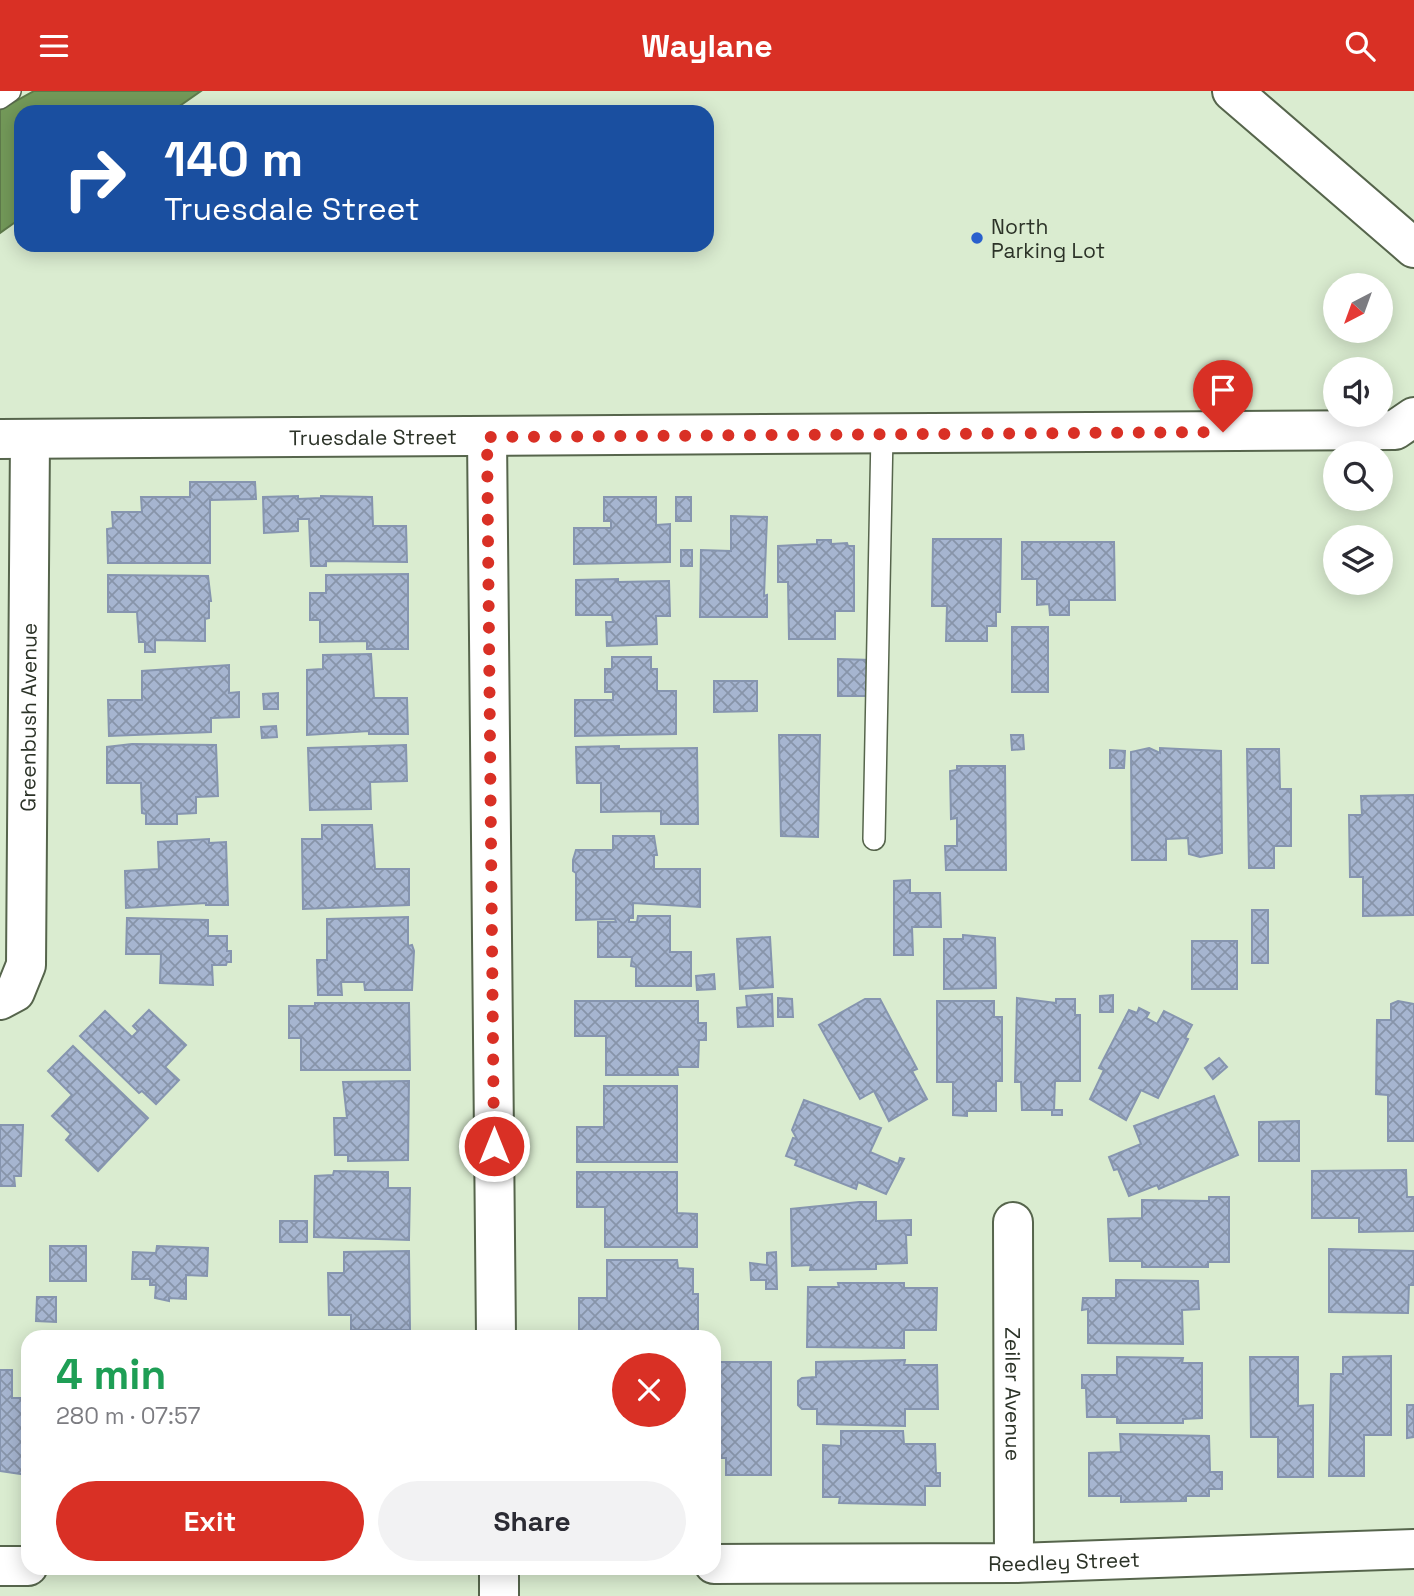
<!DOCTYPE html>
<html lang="en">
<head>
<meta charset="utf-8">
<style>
  :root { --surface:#fff; --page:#f2f2f3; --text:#2b2b33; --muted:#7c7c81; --accent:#d93025 }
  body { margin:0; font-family:"Space Grotesk",sans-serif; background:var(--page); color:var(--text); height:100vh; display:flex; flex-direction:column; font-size:26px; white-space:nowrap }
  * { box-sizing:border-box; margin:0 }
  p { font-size:23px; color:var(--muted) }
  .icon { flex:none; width:38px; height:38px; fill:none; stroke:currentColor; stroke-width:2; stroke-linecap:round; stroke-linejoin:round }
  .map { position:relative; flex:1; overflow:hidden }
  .panel { position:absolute; left:21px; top:1239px; width:700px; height:245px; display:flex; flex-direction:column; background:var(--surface); border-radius:21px; box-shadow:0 4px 18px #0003 }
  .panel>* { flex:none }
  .guide { position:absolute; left:14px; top:14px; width:700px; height:147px; border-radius:21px; box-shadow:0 4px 18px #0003; background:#1a4fa0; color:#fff; overflow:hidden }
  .needle { width:46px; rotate:221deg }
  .fabs { position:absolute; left:1323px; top:182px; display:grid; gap:14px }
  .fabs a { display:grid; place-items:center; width:70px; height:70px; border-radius:50%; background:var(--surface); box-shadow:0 4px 18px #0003; font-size:35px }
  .pin { position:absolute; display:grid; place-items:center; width:60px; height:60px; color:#fff; margin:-72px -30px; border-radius:50% 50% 50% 0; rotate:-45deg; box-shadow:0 0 7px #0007 }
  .pin .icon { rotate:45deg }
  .me { position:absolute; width:77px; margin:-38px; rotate:0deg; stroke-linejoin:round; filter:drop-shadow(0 0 5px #0008) }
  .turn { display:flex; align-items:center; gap:24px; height:147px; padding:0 35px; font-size:32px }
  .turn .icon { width:91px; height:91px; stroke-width:2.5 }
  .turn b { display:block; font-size:49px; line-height:60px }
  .round { display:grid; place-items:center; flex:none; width:74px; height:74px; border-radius:37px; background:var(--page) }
  .overview { display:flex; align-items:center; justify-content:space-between; height:119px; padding:0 35px }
  h1 { font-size:42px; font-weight:700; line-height:52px; color:#1e9e55 }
  .cta { display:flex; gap:14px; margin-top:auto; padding:14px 35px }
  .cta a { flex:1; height:80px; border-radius:42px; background:var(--accent); color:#fff; font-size:28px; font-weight:700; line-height:80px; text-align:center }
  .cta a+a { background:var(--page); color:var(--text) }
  header { display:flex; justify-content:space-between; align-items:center; height:91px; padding:0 35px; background:var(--accent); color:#fff; font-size:32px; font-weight:700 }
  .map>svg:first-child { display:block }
</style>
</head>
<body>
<header><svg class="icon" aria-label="menu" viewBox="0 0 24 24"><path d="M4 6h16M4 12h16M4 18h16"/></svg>Waylane<svg class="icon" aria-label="search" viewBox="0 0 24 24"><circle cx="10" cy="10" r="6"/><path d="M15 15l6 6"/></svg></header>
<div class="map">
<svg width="1414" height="1505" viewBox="0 0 1414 1505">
  <defs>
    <pattern id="building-cross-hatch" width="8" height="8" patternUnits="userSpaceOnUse" patternTransform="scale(1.75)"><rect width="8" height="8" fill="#a6b5d0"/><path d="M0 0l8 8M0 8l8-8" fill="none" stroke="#8794a9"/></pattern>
  </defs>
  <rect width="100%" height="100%" fill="#daecd0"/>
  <polygon fill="#739959" stroke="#5e7a4a" stroke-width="2" points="34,0 201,0 171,21 21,21 21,127 0,142 0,19"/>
  <g fill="url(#building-cross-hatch)" stroke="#8695af" stroke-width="2">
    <polygon points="190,391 255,391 256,408 210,409 210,472 108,472 107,438 113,437 112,421 142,421 141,406 190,406"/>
    <polygon points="298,405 298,408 321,407 321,405 372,406 373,435 406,435 407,471 326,470 326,475 311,475 309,428 298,428 298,440 264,442 263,406"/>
    <polygon points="604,406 656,406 656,434 670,433 670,471 574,473 574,437 611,437 611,430 604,430"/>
    <rect x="676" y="406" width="15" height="24"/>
    <polygon points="731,425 767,426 764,505 767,504 767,526 700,526 701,459 731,460"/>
    <polygon points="933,448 1001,448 1000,521 996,521 996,535 987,535 987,550 946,550 947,515 932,515"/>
    <polygon points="817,449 831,449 831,453 847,452 848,455 854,455 854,520 835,520 835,548 789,548 788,491 778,491 778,455 817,453"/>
    <polygon points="1022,451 1114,451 1115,509 1069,509 1069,524 1050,524 1049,513 1037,514 1037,488 1022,488"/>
    <rect x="681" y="459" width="11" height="16"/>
    <polygon points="408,483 408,558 367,558 367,550 320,551 320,529 310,529 310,502 326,502 326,484"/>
    <polygon points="108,484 208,485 211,510 209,510 209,527 205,528 205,550 155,549 155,561 145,561 145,551 139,551 137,521 108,521"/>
    <polygon points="618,488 618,491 669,490 670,525 656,525 657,553 607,555 606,531 613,531 612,524 576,524 576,489"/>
    <rect x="1012" y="536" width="36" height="65"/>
    <polygon points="371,563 374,607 407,607 408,643 369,643 369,640 307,644 307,579 323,578 323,564"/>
    <polygon points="612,566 651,566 651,578 657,578 657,600 676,600 676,643 575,645 575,609 613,609 613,601 605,601 605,578 612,578"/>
    <polygon points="838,568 872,569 871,605 838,605"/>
    <polygon points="229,574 229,602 239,601 239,626 211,627 211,641 109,645 108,609 142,609 142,580"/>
    <polygon points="714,590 757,590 757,620 714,621"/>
    <polygon points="278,602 278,618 264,618 263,603"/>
    <polygon points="276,635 277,646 262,647 261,636"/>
    <polygon points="779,644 820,644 818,746 781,745"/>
    <polygon points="1011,644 1023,644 1024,658 1012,659"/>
    <polygon points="132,653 216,654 218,705 196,706 196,722 177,723 177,733 146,733 146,723 142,722 141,692 107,692 107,656"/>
    <polygon points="406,654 407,690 370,691 371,718 310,719 308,657"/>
    <polygon points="619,655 619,658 697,657 698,733 661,733 661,720 601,721 601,692 577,692 576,656"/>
    <polygon points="1149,657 1160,662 1160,657 1221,660 1222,762 1200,766 1189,763 1188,747 1166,748 1166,769 1132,769 1131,661"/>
    <polygon points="1247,658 1279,658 1280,698 1291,698 1291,755 1274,755 1274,777 1249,777"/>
    <polygon points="1110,659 1125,660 1124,677 1110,677"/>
    <polygon points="957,675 1005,675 1006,779 946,779 945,755 957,755 957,727 951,728 950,680 957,679"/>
    <polygon points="1414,704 1414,824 1363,825 1363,786 1350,786 1349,724 1362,724 1361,705"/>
    <polygon points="322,734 372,734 375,778 409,778 409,814 303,818 302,748 322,748"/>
    <polygon points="613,745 654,745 657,764 654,764 654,778 700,778 700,816 633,812 633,827 629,827 629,831 637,831 638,825 670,825 670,861 691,861 691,895 636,895 636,876 631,875 632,866 598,866 598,831 616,831 615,828 576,829 576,782 573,780 573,769 576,759 613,759"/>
    <polygon points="209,748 209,752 226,751 228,814 206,814 206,812 126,817 125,780 159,778 158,751"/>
    <polygon points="910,789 910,802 940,802 941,836 912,836 913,864 894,864 894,790"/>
    <rect x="1252" y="819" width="16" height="53"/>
    <polygon points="408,826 408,855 412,854 414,860 412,899 365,899 364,891 341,891 342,904 318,904 317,869 327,869 327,828"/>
    <polygon points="127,827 208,829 208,845 227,845 227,860 231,860 231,871 227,871 226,874 212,874 213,894 160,892 161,863 126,863"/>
    <polygon points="963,844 995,847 996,897 944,898 944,848 963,848"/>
    <polygon points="770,846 773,896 740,898 737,848"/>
    <rect x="1192" y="850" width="45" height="48"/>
    <polygon points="714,883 715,898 697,899 696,885"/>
    <polygon points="772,903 773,935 738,936 737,917 747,916 746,905"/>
    <polygon points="1113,904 1113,921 1100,921 1100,905"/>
    <polygon points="778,907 792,908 793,926 778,926"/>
    <polygon points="1017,907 1056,912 1056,908 1075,908 1075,924 1080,924 1080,990 1055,990 1054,1019 1062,1019 1062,1024 1052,1024 1052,1019 1022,1019 1021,991 1015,991"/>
    <polygon points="865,908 880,908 917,978 912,980 927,1008 889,1030 874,1000 860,1008 819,934"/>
    <polygon points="575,910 698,910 698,932 706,932 706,949 699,949 698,976 677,976 678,984 606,984 606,945 575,945"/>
    <polygon points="937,910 994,910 994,926 1002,926 1002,990 996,990 996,1020 967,1020 967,1025 953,1024 953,991 937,991"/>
    <polygon points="1398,910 1414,913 1414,1050 1388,1050 1388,1004 1376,1003 1377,929 1391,929 1391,913"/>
    <polygon points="315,912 409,912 410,979 301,979 301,947 289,947 289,915 315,915"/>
    <polygon points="1139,917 1149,922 1146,927 1157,933 1164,920 1192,934 1185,947 1188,948 1158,1007 1141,999 1126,1029 1090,1008 1104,979 1099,977 1129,919 1137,922"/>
    <polygon points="149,919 186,954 165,976 179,989 156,1013 142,1000 139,1002 80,945 105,920 132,946 138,940 133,935"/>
    <polygon points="73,955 148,1027 98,1080 66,1049 71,1043 52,1025 72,1004 48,980"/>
    <polygon points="1219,967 1227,976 1213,988 1205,977"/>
    <polygon points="409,990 408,1069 348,1070 348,1064 335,1064 334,1027 347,1027 343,991"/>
    <polygon points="604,995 677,995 677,1071 577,1071 577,1036 604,1036"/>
    <polygon points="1214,1005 1238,1064 1159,1098 1157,1094 1129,1105 1118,1078 1114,1079 1109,1066 1141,1053 1134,1035"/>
    <polygon points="804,1009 881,1037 870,1061 898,1073 900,1067 904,1068 886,1103 858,1091 856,1098 795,1074 797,1069 786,1065 793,1047 797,1048 792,1039"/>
    <polygon points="1299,1030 1299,1070 1259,1070 1259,1031"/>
    <polygon points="0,1034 23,1034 21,1085 14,1085 15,1095 0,1095"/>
    <polygon points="1406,1079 1407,1106 1414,1106 1414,1140 1359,1141 1359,1127 1312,1127 1312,1080"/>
    <polygon points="334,1080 388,1081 388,1097 410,1097 409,1149 314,1146 315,1085 333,1084"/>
    <polygon points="577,1081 677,1081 677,1122 697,1123 697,1156 605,1156 605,1116 577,1116"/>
    <polygon points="1209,1106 1229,1106 1229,1171 1208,1171 1208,1176 1142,1176 1142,1170 1110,1170 1108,1128 1142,1127 1142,1109 1209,1110"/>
    <polygon points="859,1111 876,1111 876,1130 911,1129 911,1144 906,1144 907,1172 876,1173 876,1178 810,1179 811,1174 792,1175 791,1118"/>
    <rect x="280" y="1130" width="27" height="21"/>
    <rect x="50" y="1155" width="36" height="35"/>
    <polygon points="157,1155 208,1157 207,1185 186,1184 186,1208 169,1207 169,1210 155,1207 156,1194 150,1194 150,1188 132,1188 133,1161 156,1162"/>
    <polygon points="1329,1158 1414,1160 1414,1194 1409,1194 1408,1222 1329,1221"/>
    <polygon points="409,1160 410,1239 351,1239 351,1224 329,1224 328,1182 344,1182 344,1161"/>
    <polygon points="776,1161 777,1198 766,1198 766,1189 751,1189 750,1172 767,1174 767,1162"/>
    <polygon points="607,1169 677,1169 678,1177 693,1178 693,1203 698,1203 698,1241 579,1242 579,1207 607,1207"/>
    <polygon points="1116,1189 1198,1190 1199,1218 1182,1219 1183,1253 1088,1252 1088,1218 1082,1219 1083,1207 1116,1207"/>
    <polygon points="838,1192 904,1192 904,1197 937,1197 936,1239 904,1239 904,1257 807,1256 808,1196 839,1196"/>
    <polygon points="37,1206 56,1206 56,1231 36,1230"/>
    <polygon points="1391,1265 1391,1344 1364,1344 1364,1385 1329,1385 1331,1283 1343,1283 1343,1266"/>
    <polygon points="1117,1266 1183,1267 1182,1272 1202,1272 1202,1327 1183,1328 1183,1332 1117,1332 1117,1326 1087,1326 1086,1297 1082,1297 1082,1284 1117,1284"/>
    <polygon points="1250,1266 1298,1266 1298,1315 1313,1314 1313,1386 1278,1386 1278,1346 1251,1346"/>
    <polygon points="905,1269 904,1274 937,1274 938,1318 905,1318 905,1335 817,1333 817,1318 802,1318 798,1314 798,1290 802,1287 816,1286 816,1271"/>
    <polygon points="714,1271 771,1271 771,1384 726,1384 726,1367 714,1367"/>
    <polygon points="0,1279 12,1279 12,1307 28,1307 28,1384 0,1380"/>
    <polygon points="1407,1314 1414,1314 1414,1346 1407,1347"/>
    <polygon points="841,1340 903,1340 904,1353 935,1353 936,1382 940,1382 940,1395 925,1395 925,1414 839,1412 840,1406 823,1406 823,1354 841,1355"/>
    <polygon points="1120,1343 1209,1345 1210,1381 1222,1381 1222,1398 1209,1398 1209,1405 1186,1405 1186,1410 1121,1411 1121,1405 1089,1405 1089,1362 1121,1361"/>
  </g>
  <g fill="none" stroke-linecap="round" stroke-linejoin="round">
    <g stroke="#56654c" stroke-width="24">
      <g id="lane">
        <polyline points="0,7 10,0"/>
        <polyline points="874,748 882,343"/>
      </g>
    </g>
    <g stroke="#56654c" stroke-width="42">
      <g id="street">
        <polyline points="487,346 496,1246"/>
        <path id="s1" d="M0,348L1395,339L1414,326"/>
        <path id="s2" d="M0,909L15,901L26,874L30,348"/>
        <path id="s3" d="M1013,1131L1014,1472"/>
        <path id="s4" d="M714,1473L1014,1472L1414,1458"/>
        <polyline points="0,1475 28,1475"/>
        <polyline points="499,1477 499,1505"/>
      </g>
    </g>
    <g stroke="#56654c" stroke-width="42">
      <polyline id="primary" points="1232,0 1414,157"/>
    </g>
    <use href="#lane" stroke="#fff" stroke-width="21"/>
    <use href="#street" stroke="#fff" stroke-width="38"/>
    <use href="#primary" stroke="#fff" stroke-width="38"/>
  </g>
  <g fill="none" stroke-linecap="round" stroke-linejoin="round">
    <polyline stroke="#d93025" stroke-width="12" stroke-dasharray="0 21.6" points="494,1055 487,346 1223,341"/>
  </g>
  <circle fill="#2960cd" stroke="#daecd0" stroke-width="2.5" cx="977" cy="147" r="7"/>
  <g text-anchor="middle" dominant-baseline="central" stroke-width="7" stroke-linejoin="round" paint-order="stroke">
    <g font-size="21" fill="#2c3328" stroke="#daecd0" text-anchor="start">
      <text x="991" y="135">North<tspan x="991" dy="24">Parking Lot</tspan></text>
    </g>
    <g font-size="21" fill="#2c3328" stroke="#daecd0">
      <text stroke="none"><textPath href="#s1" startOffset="373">Truesdale Street</textPath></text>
      <text stroke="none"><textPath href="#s2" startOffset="294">Greenbush Avenue</textPath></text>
      <text stroke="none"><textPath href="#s3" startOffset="172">Zeiler Avenue</textPath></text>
      <text stroke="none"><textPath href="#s4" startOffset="350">Reedley Street</textPath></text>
    </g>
  </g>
</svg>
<div class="fabs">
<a><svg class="needle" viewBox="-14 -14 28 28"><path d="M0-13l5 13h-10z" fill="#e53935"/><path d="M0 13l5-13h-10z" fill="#7c7c81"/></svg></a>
<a><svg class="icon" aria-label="sound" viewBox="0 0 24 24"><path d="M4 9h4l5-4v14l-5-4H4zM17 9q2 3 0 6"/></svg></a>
<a><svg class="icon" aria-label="search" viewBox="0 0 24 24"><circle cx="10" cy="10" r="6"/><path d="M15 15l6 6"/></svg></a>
<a><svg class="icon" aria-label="layers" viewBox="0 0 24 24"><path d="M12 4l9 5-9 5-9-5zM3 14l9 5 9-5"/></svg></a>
</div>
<div class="pin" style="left:1223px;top:341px;background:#d93025"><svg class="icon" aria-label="arrive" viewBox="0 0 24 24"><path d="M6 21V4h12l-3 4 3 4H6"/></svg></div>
<svg class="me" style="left:494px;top:1055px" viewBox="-20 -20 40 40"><circle r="17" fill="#d93025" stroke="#fff" stroke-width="3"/><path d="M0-11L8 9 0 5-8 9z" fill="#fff"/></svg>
<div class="guide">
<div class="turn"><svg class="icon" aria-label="right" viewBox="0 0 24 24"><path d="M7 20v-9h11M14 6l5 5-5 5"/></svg><div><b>140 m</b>Truesdale Street</div></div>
</div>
<section class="panel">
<div class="overview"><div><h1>4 min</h1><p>280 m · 07:57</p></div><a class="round" style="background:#d93025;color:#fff"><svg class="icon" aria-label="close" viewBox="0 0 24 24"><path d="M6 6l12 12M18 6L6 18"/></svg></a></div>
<div class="cta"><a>Exit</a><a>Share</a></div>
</section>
</div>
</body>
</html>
